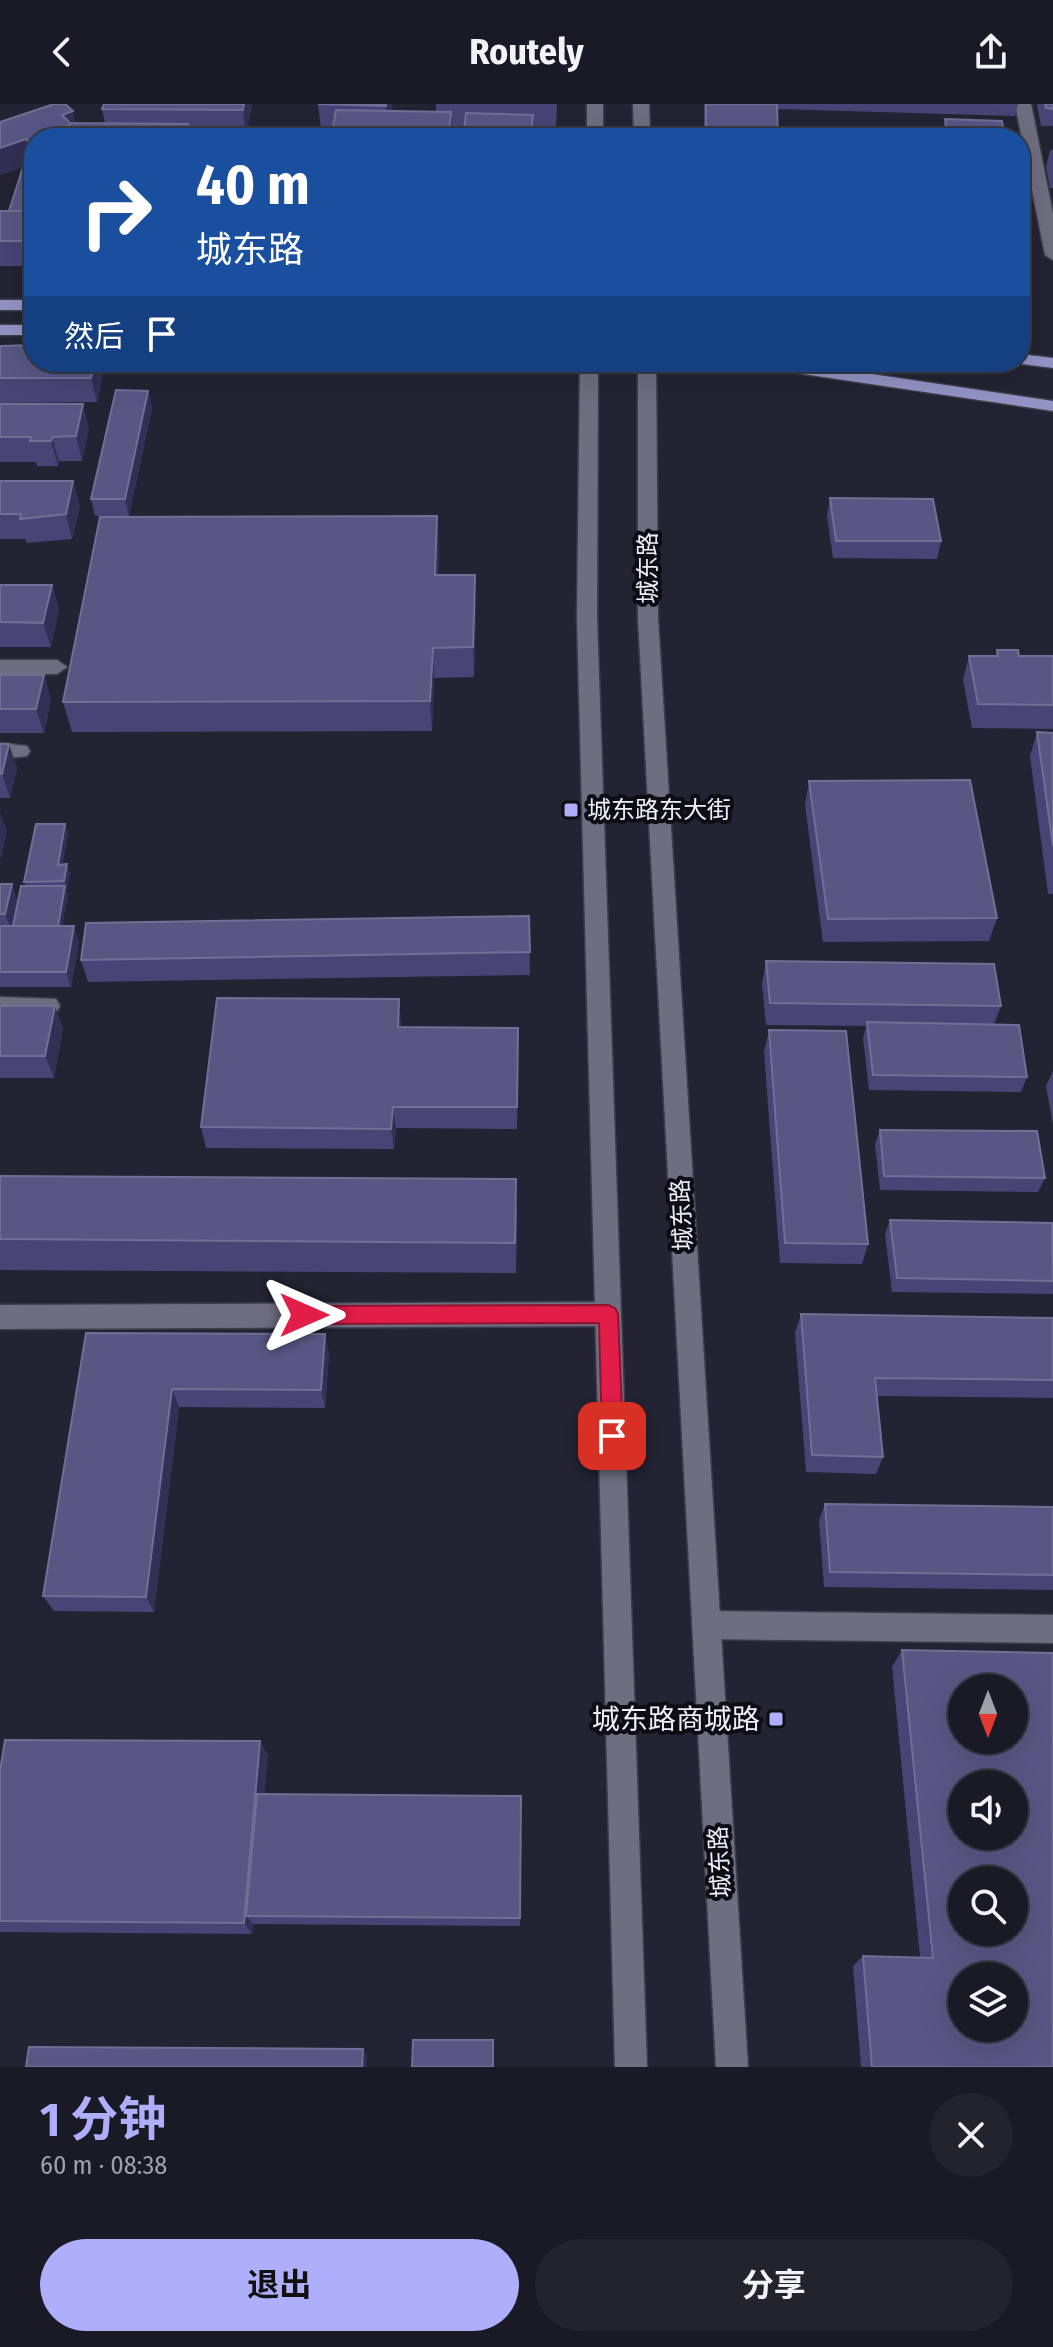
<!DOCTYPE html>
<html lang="zh">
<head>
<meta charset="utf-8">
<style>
  :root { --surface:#1a1a26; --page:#23232e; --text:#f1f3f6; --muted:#9fa1a7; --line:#383843; --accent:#aeaefb }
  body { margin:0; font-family:"Fira Sans Condensed","Noto Sans SC",sans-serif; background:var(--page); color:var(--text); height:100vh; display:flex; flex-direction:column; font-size:30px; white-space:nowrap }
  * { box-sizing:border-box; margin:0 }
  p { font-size:26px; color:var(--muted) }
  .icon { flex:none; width:44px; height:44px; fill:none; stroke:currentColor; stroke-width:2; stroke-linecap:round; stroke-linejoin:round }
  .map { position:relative; height:1963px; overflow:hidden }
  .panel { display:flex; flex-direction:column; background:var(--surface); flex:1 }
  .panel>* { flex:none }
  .banner { position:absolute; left:24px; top:24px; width:1006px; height:244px; border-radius:32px; box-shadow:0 8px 32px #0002,0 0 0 2px var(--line); background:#1a4fa0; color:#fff; overflow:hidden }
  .needle { width:52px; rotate:180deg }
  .fabs { position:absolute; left:948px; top:1570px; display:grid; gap:16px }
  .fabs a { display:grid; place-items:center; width:80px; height:80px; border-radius:50%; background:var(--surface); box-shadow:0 8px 32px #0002,0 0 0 2px var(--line); font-size:40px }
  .pin { position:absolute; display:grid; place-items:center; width:68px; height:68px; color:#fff; margin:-34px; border-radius:16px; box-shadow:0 4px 12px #0006 }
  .me { position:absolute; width:88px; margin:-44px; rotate:90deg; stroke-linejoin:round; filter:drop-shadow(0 0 6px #0008) }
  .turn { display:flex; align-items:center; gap:28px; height:168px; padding:0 40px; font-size:36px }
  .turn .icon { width:104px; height:104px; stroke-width:2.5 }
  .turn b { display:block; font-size:56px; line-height:68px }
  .then { display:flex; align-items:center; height:76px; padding:0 40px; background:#0003; gap:16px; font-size:30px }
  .round { display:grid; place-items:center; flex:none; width:84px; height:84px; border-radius:42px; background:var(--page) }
  .overview { display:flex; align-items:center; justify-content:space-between; height:136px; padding:0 40px }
  h1 { font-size:48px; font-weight:700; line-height:60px; color:var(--accent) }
  .primary-button { display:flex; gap:16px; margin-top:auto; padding:16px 40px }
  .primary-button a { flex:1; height:92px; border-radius:48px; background:var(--accent); color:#111; font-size:32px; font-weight:700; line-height:92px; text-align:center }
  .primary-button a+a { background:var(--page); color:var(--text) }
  header { display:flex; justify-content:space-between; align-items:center; height:104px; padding:0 40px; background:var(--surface); font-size:36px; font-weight:700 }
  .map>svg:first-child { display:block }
</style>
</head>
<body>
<header><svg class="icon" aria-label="back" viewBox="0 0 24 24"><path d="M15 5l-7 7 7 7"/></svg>Routely<svg class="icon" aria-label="share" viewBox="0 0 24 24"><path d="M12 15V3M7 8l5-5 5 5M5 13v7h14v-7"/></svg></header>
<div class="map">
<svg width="1053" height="1963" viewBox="0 0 1053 1963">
  <rect width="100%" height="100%" fill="#232333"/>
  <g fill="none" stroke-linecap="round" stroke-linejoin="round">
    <g stroke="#3e3e4b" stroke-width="3">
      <g id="lane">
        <polygon points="1015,0 1031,0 1053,110 1053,156 1045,151"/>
        <polygon points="0,556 57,556 67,563 57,570 0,570"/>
        <polygon points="0,639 27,642 30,647 27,652 0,655"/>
        <polygon points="0,893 56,895 60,902 56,909 0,911"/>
        <polygon points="608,1198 617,1202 621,1210 617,1218 608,1222 0,1225 0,1201"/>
        <polygon points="706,1507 1053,1511 1053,1539 706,1535 696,1531 692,1521 696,1511"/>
      </g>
    </g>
    <g stroke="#3e3e4b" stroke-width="3">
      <g id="secondary">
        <rect x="587" y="0" width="16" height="34"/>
        <polygon points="633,0 649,0 650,34 634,34"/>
        <polygon points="580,258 598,258 597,514 647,1963 615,1963 577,514"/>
        <polygon points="638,258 656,258 658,514 748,1963 716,1963 638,514"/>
      </g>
    </g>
    <g stroke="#3e3e4b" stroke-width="3">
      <g id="primary">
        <rect x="0" y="196" width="34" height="10"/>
        <rect x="0" y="221" width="34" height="10"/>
        <polygon points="1020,250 1053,254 1053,264 1014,259 1020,258"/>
        <polygon points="746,258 791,258 1053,297 1053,307 755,263"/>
      </g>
    </g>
    <use href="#lane" fill="#6e6e81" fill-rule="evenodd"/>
    <use href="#secondary" fill="#6e6e81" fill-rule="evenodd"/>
    <use href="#primary" fill="#9393c6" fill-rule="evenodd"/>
  </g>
  <g fill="#474576">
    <polygon points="252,0 246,31 190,30 190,34 34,34 34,62 32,60 0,71 0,18 105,19 102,5"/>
    <polygon points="318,0 392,0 391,7 436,8 436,0 557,0 556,24 533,23 533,34 464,22 452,22 452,34 331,34 332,26 321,25"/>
    <polygon points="704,0 1018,0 1015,12 777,5 778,34 704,34"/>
    <polygon points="1037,0 1053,0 1053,22 1041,22"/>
    <polygon points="945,15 1005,34 942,34"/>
    <polygon points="1050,46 1053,46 1053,84 1050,84 1046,63"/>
    <polygon points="34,64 34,162 0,162 0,107 9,107"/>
    <polygon points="0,242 104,266 97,298 0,299"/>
    <polygon points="148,287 152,304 129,412 95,412 91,395"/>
    <polygon points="0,300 89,325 82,357 59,357 58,362 37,362 36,358 0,358"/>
    <polygon points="0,377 73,377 80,402 72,435 27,439 25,435 0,435"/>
    <polygon points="830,394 941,437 937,455 833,454 827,412"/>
    <polygon points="439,443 438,471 475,471 476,501 474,573 434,574 432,627 72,628 63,598"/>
    <polygon points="0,481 52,481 59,506 51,543 0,543"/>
    <polygon points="997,546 1019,552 1053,552 1053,625 972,624 963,576 969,552 995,552"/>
    <polygon points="0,571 44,571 51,595 44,629 0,629"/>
    <polygon points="1037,628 1053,629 1053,790 1048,790 1030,652"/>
    <polygon points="0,640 17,664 10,694 0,694"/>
    <polygon points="809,677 997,814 989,837 823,838 805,701"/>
    <polygon points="65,720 68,729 62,761 70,769 66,786 68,791 62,822 79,838 71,883 0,883 0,780 12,780 17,796 12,822 13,822 26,782 24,778"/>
    <polygon points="529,812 530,871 88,878 81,856"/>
    <polygon points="766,857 1001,902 994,920 1027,973 1021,988 869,986 863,934 866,922 766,921 762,880"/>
    <polygon points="0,902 63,924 54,974 0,974"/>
    <polygon points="401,917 401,923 518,924 517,1025 396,1024 394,1045 206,1044 201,1023"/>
    <polygon points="769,926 868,1140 862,1160 780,1159 764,948"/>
    <polygon points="1053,967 1053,1021 1046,982"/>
    <polygon points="880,1026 1045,1074 1038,1088 880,1086 875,1040"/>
    <polygon points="0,1072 517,1107 516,1169 0,1166"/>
    <polygon points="890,1116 1053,1122 1053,1190 892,1188 885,1130"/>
    <polygon points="801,1210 1053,1214 1053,1294 877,1292 883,1353 876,1370 806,1368 795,1229"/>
    <polygon points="86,1229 329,1249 325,1304 179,1303 154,1508 54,1507 43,1492"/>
    <polygon points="825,1400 1053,1403 1053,1486 824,1483 819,1416"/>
    <polygon points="902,1546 1053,1963 861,1963 853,1862 863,1852 920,1853 892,1563"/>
    <polygon points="260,1637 268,1652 264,1690 521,1692 520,1822 253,1820 252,1830 0,1828 0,1667"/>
  </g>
  <g fill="#313055">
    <polygon points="244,0 252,0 246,31 243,6"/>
    <polygon points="386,0 392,0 387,27 386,2"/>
    <polygon points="73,7 78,32 72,34 43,34 43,30 62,11"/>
    <polygon points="451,8 452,34 448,34"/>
    <polygon points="188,20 190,34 185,34"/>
    <polygon points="26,35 32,60 0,71 0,44"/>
    <polygon points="34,37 34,60 29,39"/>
    <polygon points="95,258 102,258 104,266 97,298 91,274"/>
    <polygon points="148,287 152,304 129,412 125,395"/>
    <polygon points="83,300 89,325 82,357 76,332"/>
    <polygon points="52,333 59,357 58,362 51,337"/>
    <polygon points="73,377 80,402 72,435 66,410"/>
    <polygon points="437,412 439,443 437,501 435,471"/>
    <polygon points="475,471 476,501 474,573 473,543"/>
    <polygon points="52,481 59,506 51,543 43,519"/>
    <polygon points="433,544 434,574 432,627 430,597"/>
    <polygon points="44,571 51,595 44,629 36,605"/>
    <polygon points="9,640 17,664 10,694 2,670"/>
    <polygon points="0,708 7,727 1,755 0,752"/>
    <polygon points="65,720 68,729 60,769 58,761"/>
    <polygon points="67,760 70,769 67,786 64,777"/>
    <polygon points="12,780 17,796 11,826 5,810"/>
    <polygon points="65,782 68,791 61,830 58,822"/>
    <polygon points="74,822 79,838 71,883 66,868"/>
    <polygon points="399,895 401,917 400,945 398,923"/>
    <polygon points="55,902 63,924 54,974 45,952"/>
    <polygon points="393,1003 396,1024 394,1045 391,1025"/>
    <polygon points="325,1230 329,1249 325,1304 321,1286"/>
    <polygon points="172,1285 179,1303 154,1508 146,1493"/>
    <polygon points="260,1637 268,1652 254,1812 246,1812 253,1820 252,1830 244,1819"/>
    <polygon points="363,1945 367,1951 366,1963 362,1963"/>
  </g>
  <g fill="#585784" stroke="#706f96" stroke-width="2" fill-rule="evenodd">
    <polygon points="54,0 65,0 73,7 62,11 70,19 188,20 185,34 66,34 70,21 43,30 46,33 34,34 34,37 29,39 26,35 0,44 0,18"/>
    <polygon points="104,0 244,0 243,6 102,5"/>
    <polygon points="318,0 386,0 386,2"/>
    <polygon points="706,0 777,0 778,34 706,34"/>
    <polygon points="1045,0 1053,0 1053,5 1046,4"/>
    <polygon points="336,6 451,8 448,34 331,34"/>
    <polygon points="466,9 533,11 530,34 463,34"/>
    <polygon points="945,15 1002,17 1005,34 948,34"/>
    <polygon points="23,63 34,64 34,107 9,107"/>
    <polygon points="0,107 34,107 34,132 32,137 0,137"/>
    <polygon points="34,241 34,258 95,258 91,274 0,274 0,242"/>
    <polygon points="116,286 148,287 125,395 91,395"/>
    <polygon points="0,300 83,300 76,332 52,333 51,337 30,337 31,333 0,333"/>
    <polygon points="0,377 73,377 66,410 20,415 21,410 0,410"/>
    <polygon points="830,394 933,395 941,437 836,437"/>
    <polygon points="437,412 435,471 475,471 473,543 433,544 430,597 63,598 100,413"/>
    <polygon points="0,481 52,481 43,519 0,518"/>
    <polygon points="997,546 1018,546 1019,552 1053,552 1053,601 978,600 969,552 998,552"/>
    <polygon points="0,571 44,571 36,605 0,605"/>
    <polygon points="1037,628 1053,629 1053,742"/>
    <polygon points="0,640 9,640 2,670 0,670"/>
    <polygon points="970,676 997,814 828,815 809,677"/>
    <polygon points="36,720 65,720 58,761 67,760 64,777 24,778"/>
    <polygon points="0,780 12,780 5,810 0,810"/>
    <polygon points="21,782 65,782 58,822 13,822"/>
    <polygon points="529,812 530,848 81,856 86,819"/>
    <polygon points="0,822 74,822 66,868 0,868"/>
    <polygon points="766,857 994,860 1001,902 770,899"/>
    <polygon points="217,894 399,895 398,923 518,924 517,1003 393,1003 391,1025 201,1023"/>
    <polygon points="0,902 55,902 45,952 0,952"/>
    <polygon points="867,918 1019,921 1027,973 873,971"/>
    <polygon points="769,926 846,927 868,1140 785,1139"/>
    <polygon points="880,1026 1037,1027 1045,1074 884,1072"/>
    <polygon points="0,1072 516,1075 515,1139 0,1135"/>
    <polygon points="890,1116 1052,1119 1053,1177 897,1174"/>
    <polygon points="801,1210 1053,1214 1053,1276 875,1274 883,1353 812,1351"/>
    <polygon points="86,1229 325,1230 321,1286 172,1285 146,1493 43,1492"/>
    <polygon points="825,1400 1053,1403 1053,1471 830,1468"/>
    <path d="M902,1546L1053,1549V1963H872L863,1852L933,1854ZM962,1584H1014V1636H962ZM962,1680H1014V1732H962ZM962,1776H1014V1828H962ZM962,1872H1014V1924H962Z"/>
    <polygon points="5,1636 260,1637 244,1819 0,1817 0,1667"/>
    <polygon points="257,1690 521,1692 520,1814 246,1812"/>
    <polygon points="413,1936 493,1936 493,1963 412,1963"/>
    <polygon points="29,1943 363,1945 362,1963 26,1963"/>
  </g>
  <polygon fill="#e11d48" stroke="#92132f" stroke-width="2" points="608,1201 615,1204 618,1210 623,1332 619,1339 612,1342 605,1339 602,1332 599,1219 304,1220 297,1218 294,1211 297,1205 304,1202"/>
  <g fill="#aeaefb" stroke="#0d0e14" stroke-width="3">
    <rect x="563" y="698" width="16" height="16" rx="4"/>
    <rect x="768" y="1607" width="16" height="16" rx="4"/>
  </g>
  <g text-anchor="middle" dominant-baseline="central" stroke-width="8" stroke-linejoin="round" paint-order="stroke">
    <g font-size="24" fill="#edeef9" stroke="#0d0e14">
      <text transform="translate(648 464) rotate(-90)">城东路</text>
      <text transform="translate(682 1111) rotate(-93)">城东路</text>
      <text transform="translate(720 1758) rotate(-93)">城东路</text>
    </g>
    <g font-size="24" fill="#edeef9" stroke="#0d0e14" text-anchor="start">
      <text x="587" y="706">城东路东大街</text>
    </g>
    <g font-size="28" fill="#edeef9" stroke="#0d0e14" text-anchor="end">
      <text x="760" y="1615">城东路商城路</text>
    </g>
  </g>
</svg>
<div class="fabs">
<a><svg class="needle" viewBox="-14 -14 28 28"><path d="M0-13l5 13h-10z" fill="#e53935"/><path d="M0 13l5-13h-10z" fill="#9fa1a7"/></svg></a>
<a><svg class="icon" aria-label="sound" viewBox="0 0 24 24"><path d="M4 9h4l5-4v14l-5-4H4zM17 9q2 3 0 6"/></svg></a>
<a><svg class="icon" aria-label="search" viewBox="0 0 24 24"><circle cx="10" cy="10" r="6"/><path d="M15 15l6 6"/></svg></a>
<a><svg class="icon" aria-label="layers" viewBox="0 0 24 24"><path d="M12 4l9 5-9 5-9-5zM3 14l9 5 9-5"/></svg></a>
</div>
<div class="pin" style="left:612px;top:1332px;background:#d93025"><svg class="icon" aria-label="arrive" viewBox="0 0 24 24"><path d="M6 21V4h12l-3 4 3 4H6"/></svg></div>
<svg class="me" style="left:304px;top:1211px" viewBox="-20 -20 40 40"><path d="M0-17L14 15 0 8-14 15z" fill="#e11d48" stroke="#fff" stroke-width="4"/></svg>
<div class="banner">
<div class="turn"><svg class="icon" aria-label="right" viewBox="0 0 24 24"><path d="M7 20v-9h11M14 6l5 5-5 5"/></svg><div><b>40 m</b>城东路</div></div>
<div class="then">然后<svg class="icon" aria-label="arrive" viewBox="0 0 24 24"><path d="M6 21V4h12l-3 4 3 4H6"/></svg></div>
</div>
</div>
<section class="panel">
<div class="overview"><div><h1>1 分钟</h1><p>60 m · 08:38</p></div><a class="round"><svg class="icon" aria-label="close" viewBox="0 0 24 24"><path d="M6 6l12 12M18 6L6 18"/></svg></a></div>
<div class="primary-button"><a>退出</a><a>分享</a></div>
</section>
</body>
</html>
